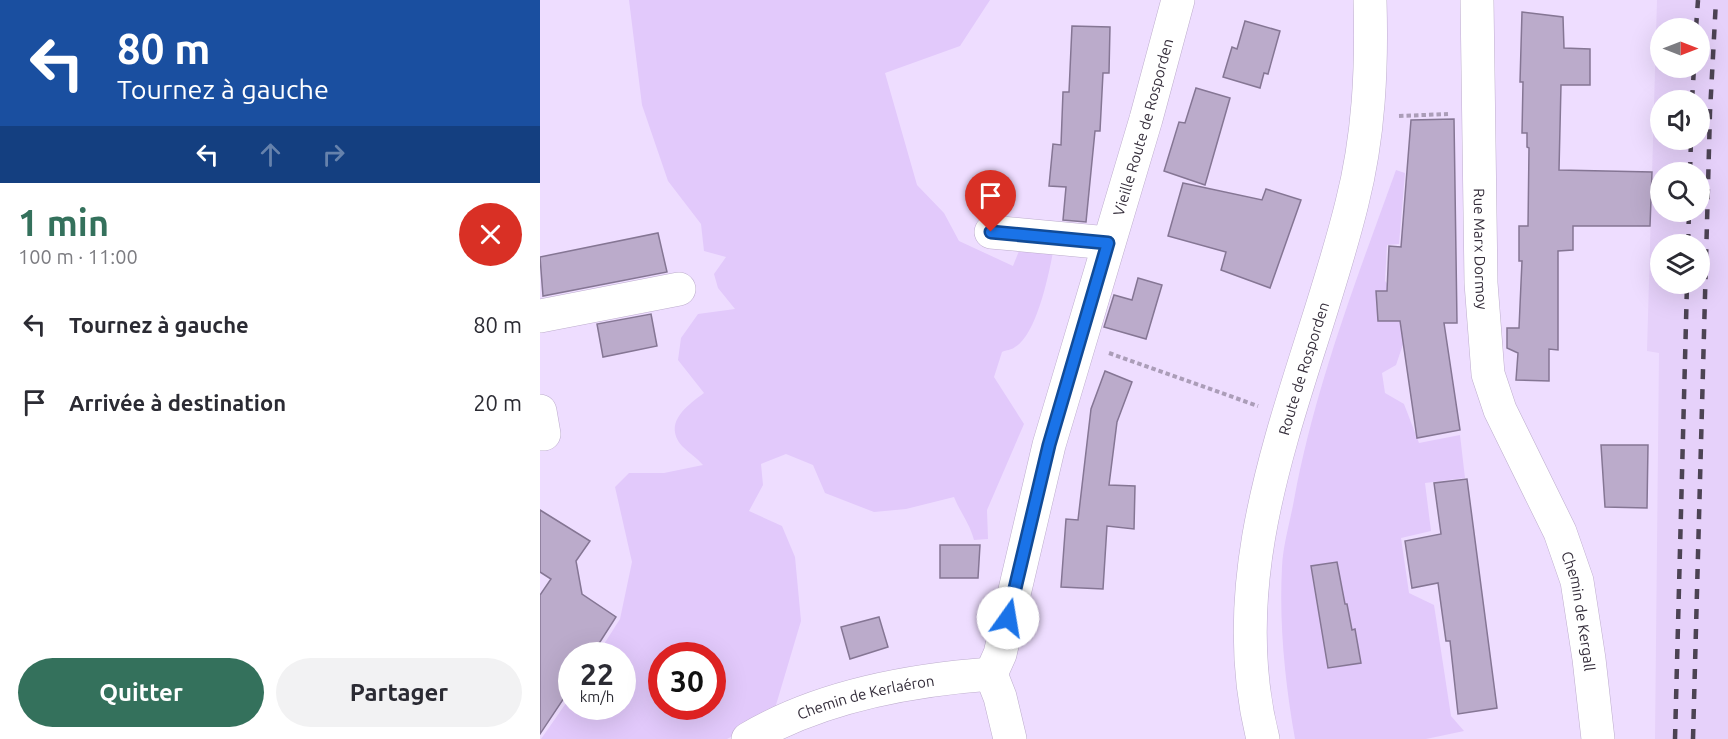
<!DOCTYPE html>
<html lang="fr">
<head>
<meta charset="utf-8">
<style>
  :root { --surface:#fff; --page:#f2f2f3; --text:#2b2b33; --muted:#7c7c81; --accent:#34715c }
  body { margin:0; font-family:Ubuntu,sans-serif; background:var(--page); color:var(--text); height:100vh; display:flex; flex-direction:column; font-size:22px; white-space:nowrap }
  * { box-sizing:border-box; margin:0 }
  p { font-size:20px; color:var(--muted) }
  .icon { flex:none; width:33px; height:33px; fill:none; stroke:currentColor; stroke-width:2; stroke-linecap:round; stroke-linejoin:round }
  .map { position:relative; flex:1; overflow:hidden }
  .sheet { display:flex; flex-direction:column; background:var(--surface); width:540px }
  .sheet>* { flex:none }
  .guide { background:#1a4fa0; color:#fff; overflow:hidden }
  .needle { width:39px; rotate:90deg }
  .tools { position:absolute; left:1110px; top:18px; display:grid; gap:12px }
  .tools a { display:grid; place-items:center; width:60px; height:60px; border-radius:50%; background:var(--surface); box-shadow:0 6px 24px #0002; font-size:30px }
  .speed { position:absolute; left:18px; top:642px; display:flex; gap:12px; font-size:30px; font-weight:700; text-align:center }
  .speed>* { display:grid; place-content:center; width:78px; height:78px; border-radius:50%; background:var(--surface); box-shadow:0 6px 24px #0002; line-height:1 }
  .speed small { font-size:15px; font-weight:400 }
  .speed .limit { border:9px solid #d22; background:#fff; color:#111 }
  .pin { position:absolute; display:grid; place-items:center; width:51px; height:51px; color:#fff; margin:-62px -26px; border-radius:50% 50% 50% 0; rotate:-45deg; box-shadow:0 0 6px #0007 }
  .pin .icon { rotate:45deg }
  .me { position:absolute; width:66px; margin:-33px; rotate:13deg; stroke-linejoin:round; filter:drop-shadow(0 0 4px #0008) }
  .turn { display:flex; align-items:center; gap:21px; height:126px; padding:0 18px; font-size:27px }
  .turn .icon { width:78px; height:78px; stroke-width:2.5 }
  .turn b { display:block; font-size:42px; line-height:51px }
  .lanes { display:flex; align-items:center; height:57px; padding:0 18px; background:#0003; justify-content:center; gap:30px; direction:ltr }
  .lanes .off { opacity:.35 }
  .round { display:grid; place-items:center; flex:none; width:63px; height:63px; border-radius:32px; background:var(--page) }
  .summary { display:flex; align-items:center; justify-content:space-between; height:102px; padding:0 18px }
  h1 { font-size:36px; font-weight:700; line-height:45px; color:var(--accent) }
  .primary-button { display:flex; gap:12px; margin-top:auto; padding:12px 18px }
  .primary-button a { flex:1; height:69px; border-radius:36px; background:var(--accent); color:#fff; font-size:24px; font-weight:700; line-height:69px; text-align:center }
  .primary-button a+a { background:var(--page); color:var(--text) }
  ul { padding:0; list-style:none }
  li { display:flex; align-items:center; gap:18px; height:78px; padding:0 18px }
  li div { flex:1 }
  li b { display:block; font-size:22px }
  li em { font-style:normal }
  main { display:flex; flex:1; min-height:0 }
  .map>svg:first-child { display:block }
</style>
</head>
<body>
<main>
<section class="sheet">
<div class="guide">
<div class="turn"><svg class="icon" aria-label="left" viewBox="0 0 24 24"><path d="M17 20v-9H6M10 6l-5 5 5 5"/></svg><div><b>80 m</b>Tournez à gauche</div></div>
<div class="lanes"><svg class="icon" aria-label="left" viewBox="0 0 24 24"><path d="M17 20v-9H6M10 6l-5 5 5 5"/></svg><svg class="icon off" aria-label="ahead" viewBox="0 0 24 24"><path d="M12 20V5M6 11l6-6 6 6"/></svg><svg class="icon off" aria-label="right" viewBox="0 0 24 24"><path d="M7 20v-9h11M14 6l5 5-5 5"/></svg></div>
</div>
<div class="summary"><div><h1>1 min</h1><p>100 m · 11:00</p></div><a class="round" style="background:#d93025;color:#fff"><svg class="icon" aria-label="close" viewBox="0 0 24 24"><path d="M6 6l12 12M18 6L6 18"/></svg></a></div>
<ul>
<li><svg class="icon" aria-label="left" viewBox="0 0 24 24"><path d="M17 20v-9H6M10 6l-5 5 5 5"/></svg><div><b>Tournez à gauche</b></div><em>80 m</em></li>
<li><svg class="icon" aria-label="arrive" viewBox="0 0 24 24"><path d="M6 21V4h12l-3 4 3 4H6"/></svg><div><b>Arrivée à destination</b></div><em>20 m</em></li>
</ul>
<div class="primary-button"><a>Quitter</a><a>Partager</a></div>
</section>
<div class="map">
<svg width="1188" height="739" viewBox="0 0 1188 739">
  <rect width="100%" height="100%" fill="#edf"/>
  <path fill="#e6d1fa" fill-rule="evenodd" d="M1117,0H1188V739H1115L1119,353L1107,351ZM1120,28H1160V68H1120ZM1120,100H1160V140H1120ZM1120,172H1160V212H1120ZM1120,244H1160V284H1120Z"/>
  <g fill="#e2c9fb" fill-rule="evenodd">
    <path d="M89,0H450L420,46L345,73L377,185L404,213L419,241L473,266L481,246H514C510,270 497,335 475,347C472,350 466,350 462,352L454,377L484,424L447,510L448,539L434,540C430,524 420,512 414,497L366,509L334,512L285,493L273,465L246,454L221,464L223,485L209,511L242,526L255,557L261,621L233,715L187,739H1L31,696L32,706H82V656L57,655L80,619L92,562L75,487L89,473H124L163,465C157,458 149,453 142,446C122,423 148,405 164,393L138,360L141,338L158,314L195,309L178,288L174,274L186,257L164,251L161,224L128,181L102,105ZM122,656H172V706H122Z"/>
    <path d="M856,170L865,173L859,244L847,245L845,281L863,301L872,318L856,365L842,373L845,393L864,404L879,443L920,435L925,478L885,483L891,531L861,538L869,593L894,605L911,716L924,731L886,739H755C745,682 739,625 742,567C743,545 750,522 754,500C775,386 817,278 856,170Z"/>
  </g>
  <g fill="#bbabcb" stroke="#857694" stroke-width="1.5">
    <polygon points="982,12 1023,17 1024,48 1050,49 1050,85 1021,85 1019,170 1112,172 1110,226 1033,226 1033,250 1018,251 1018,350 1009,349 1009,381 976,380 978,353 967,348 967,328 979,328 982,261 979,261 979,226 988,226 989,148 987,147 987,133 982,133 983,82 980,82"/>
    <polygon points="705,21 740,31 728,74 724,73 720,88 683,77 692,47 697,49"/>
    <polygon points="532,26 570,27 569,73 563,73 560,131 555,131 546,222 523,220 526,187 509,186 513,144 521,145 523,92 529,92"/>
    <polygon points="656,88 690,98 665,185 624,171 639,122 645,123"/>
    <polygon points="914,119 917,323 904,323 920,430 877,438 860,321 838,321 836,291 847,291 849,246 861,247 871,120"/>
    <polygon points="643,183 722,200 726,189 761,200 730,288 681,270 686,252 628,236"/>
    <polygon points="118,233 127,272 3,296 0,257"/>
    <polygon points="598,278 622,285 606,339 564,327 574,295 592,300"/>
    <polygon points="111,314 117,346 63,357 57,324"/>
    <polygon points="565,371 592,382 577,422 569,485 595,486 594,529 567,526 563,589 521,587 526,519 538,520 551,409"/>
    <polygon points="1061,445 1108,445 1107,508 1065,507"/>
    <polygon points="927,479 957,708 918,714 910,641 906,641 898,583 872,588 865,541 901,534 894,483"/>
    <polygon points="0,510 50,541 36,561 42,594 76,617 51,656 32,656 32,686 0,734 0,595 11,579 0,572"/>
    <polygon points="400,545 440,545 438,578 400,578"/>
    <polygon points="797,562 805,604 807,604 812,630 815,629 821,663 788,668 771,566"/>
    <polygon points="339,617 348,647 310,659 301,627"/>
  </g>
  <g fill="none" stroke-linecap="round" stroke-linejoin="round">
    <g stroke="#bdadcd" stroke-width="34">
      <g id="minor">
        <path id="s1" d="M937,0L941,283L948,374L960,410L1020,532L1037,581L1049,659L1058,739"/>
        <polyline points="451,232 568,243"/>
        <polyline points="0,316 139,289"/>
        <polyline points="0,411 4,434 0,434"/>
        <path id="s2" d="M208,739C280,696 369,680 451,674"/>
        <path id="s3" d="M470,739L460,697L451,674L460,654L509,445L606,119L638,0"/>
      </g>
    </g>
    <g stroke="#bdadcd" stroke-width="34">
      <g id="major">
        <path id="s4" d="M723,739C676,553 769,379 812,203C829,136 832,69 830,0"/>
      </g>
    </g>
    <g stroke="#ab9db8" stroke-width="4" stroke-dasharray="4.5 3" stroke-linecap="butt">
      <polyline points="859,116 908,114"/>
      <polyline points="569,353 718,406"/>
    </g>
    <use href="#minor" stroke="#fff" stroke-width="33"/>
    <use href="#major" stroke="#fff" stroke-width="33"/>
    <g stroke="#4c4353" stroke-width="4.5" stroke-dasharray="10 10" stroke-linecap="butt">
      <polyline points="1156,28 1158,0"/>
      <polyline points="1152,100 1154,68"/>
      <polyline points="1150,172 1151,140"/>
      <polyline points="1148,244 1149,212"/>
      <polyline points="1135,739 1147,284"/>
      <polyline points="1153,739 1170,112 1176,0"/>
    </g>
  </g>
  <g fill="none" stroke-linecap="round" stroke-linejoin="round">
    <g stroke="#114b97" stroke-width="15">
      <polyline id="route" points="451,232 568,243 509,445 468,618"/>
    </g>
    <use href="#route" stroke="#1a73e8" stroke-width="10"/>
  </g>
  <g text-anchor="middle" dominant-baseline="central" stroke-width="4.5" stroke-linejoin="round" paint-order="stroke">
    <g font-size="15" fill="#342d3a" stroke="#fff">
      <text stroke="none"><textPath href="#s3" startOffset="636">Vieille Route de Rosporden</textPath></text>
      <text stroke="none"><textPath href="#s1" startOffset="249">Rue Marx Dormoy</textPath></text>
      <text stroke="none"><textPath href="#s4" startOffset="378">Route de Rosporden</textPath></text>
      <text stroke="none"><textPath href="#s1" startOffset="630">Chemin de Kergall</textPath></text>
      <text stroke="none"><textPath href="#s2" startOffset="126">Chemin de Kerlaéron</textPath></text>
    </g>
  </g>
</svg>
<div class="tools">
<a><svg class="needle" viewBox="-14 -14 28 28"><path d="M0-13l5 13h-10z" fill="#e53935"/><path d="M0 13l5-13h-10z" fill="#7c7c81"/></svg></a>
<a><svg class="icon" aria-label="sound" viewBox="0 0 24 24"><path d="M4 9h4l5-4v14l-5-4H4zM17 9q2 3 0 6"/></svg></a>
<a><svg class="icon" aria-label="search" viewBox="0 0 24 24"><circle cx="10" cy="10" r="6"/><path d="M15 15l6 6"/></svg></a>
<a><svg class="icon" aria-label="layers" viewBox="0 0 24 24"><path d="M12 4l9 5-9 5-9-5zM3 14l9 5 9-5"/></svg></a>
</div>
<div class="speed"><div>22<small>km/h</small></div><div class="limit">30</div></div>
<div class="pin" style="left:451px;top:232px;background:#d93025"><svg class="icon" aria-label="arrive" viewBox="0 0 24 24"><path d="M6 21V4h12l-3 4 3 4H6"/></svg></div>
<svg class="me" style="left:468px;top:618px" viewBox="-20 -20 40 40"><circle r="19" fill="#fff"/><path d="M0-13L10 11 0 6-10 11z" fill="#1a73e8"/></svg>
</div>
</main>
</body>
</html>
